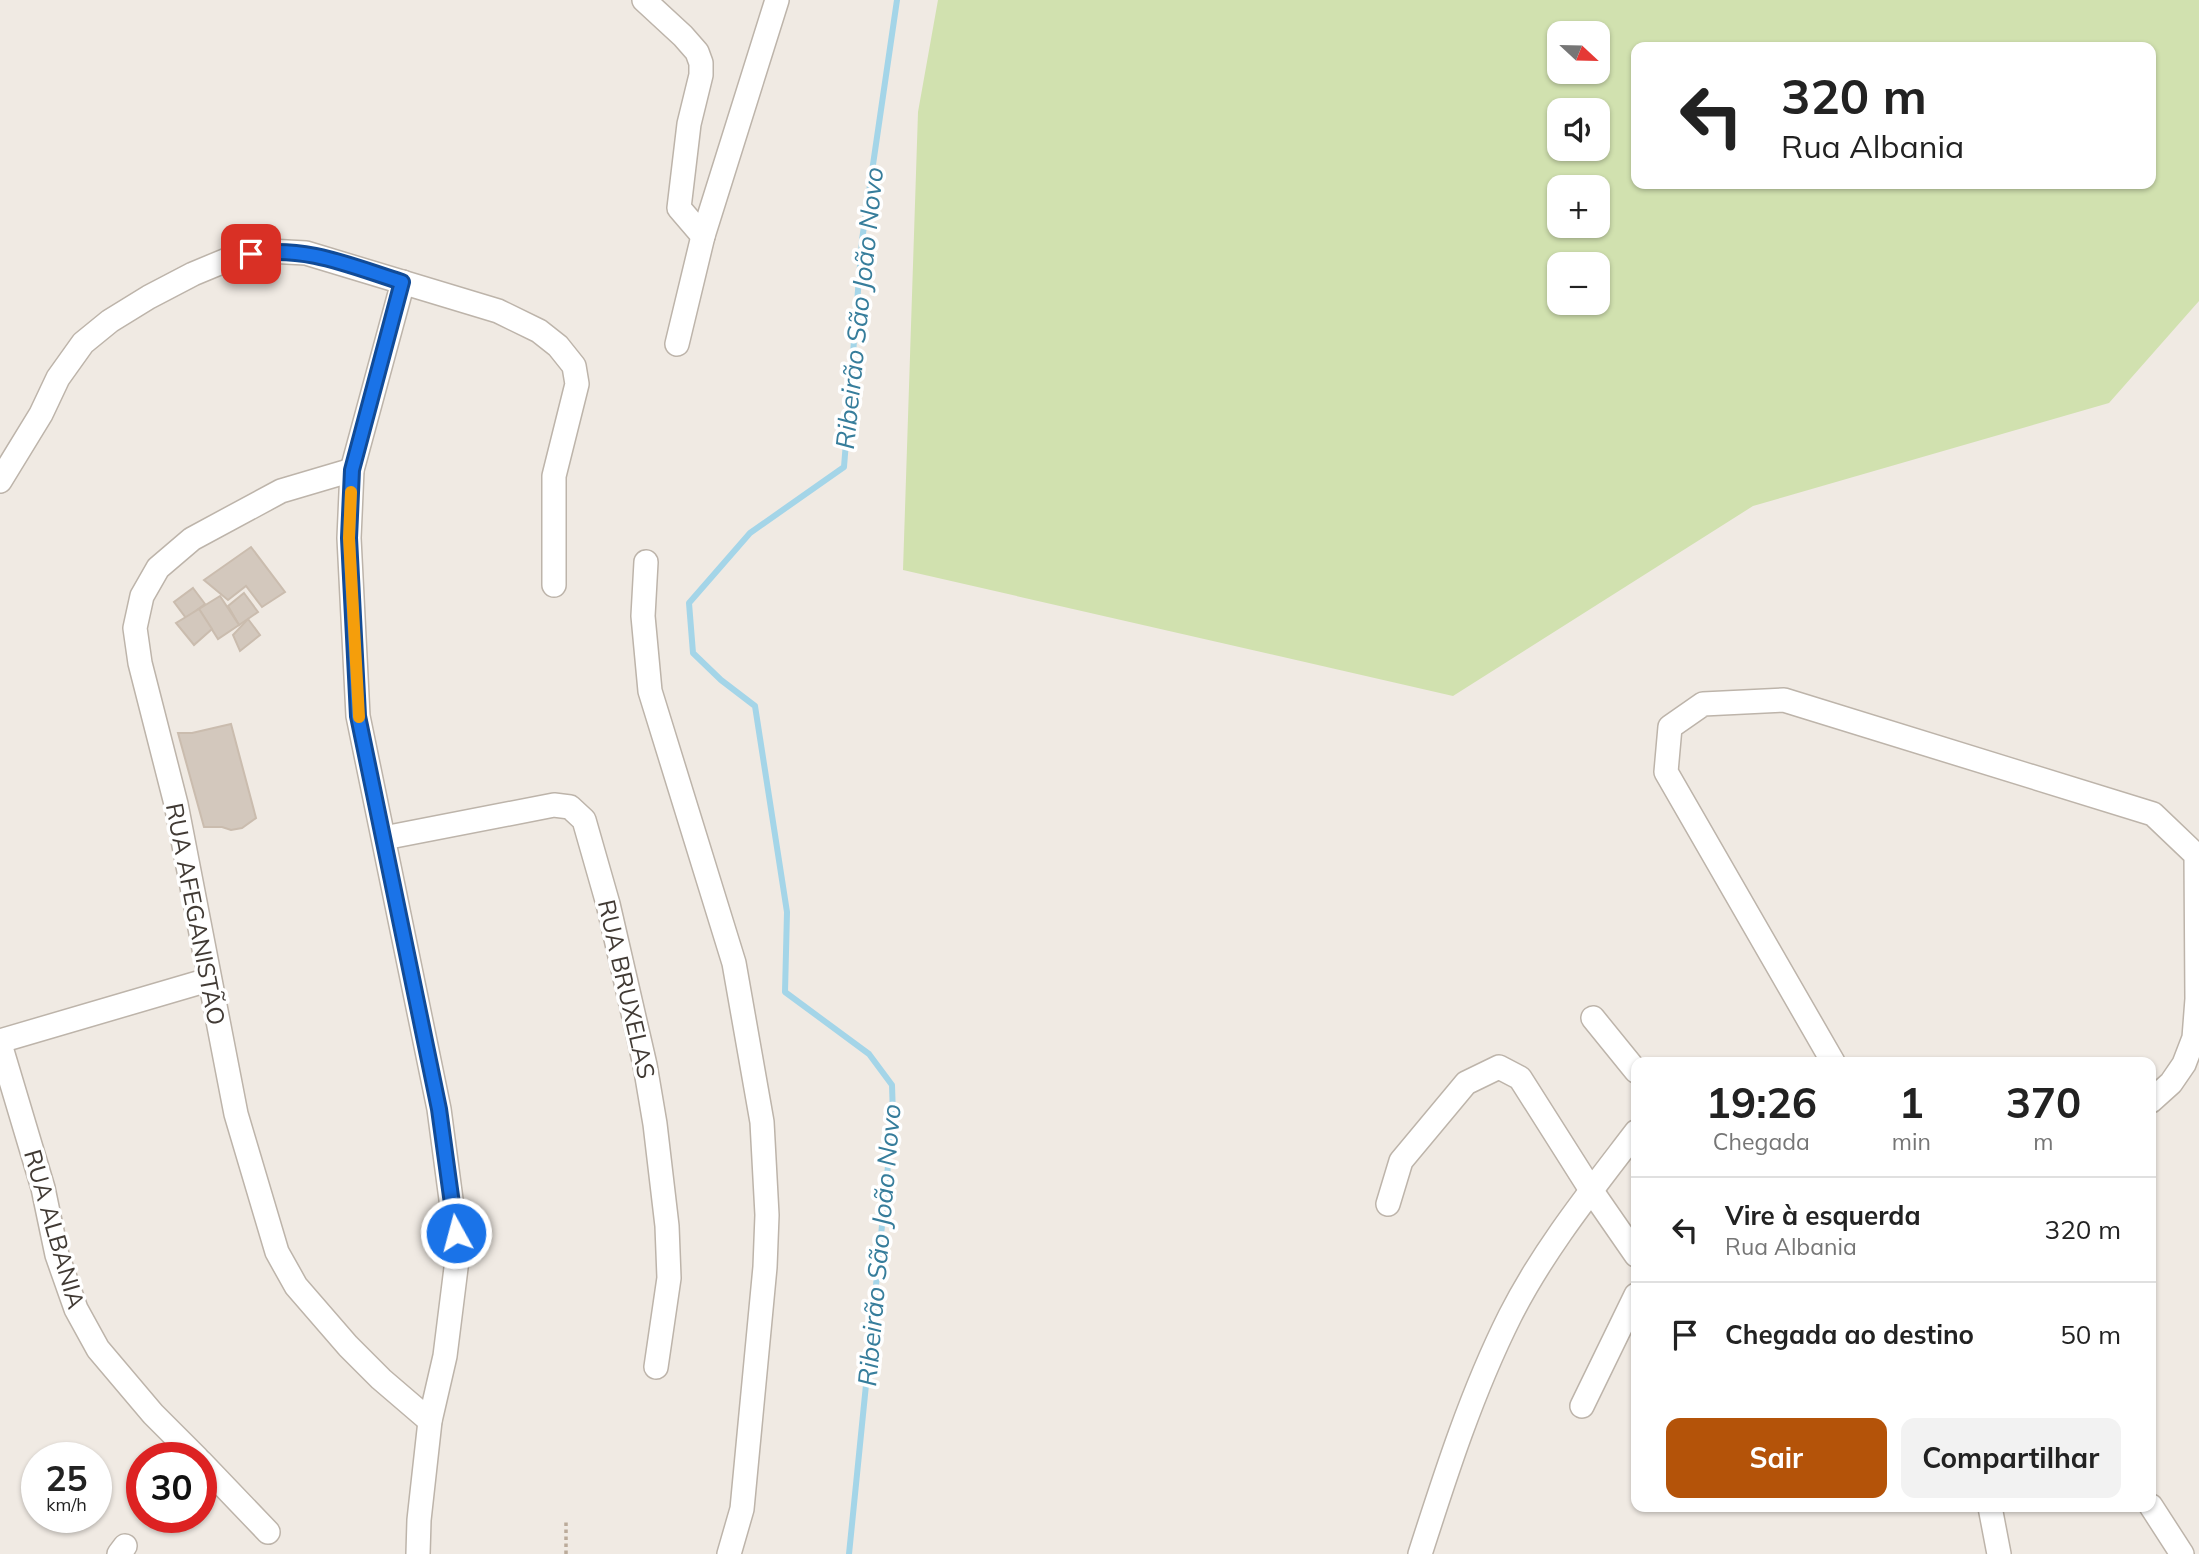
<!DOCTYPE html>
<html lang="pt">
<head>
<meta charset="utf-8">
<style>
  :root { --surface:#fff; --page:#f2f2f2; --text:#222; --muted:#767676; --line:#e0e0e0; --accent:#b45309 }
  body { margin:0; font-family:Mulish,sans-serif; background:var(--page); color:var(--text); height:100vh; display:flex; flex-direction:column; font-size:26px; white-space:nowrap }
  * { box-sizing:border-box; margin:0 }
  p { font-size:23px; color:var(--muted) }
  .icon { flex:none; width:38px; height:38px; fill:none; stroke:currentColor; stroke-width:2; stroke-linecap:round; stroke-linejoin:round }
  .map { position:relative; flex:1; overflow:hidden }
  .sheet { position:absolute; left:1631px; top:1057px; width:525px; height:455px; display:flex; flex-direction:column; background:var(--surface); border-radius:14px; box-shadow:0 2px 5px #0004 }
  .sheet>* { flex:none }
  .guide { position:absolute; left:1631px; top:42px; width:525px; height:147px; border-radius:14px; box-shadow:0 2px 5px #0004; background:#fff; color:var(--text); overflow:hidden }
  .needle { width:46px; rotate:112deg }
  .controls { position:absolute; left:1547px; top:21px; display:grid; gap:14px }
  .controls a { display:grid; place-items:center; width:63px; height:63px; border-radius:14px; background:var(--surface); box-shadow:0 2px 5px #0004; font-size:35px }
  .speed { position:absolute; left:21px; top:1442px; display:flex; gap:14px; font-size:35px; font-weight:700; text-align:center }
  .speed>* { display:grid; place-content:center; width:91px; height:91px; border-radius:50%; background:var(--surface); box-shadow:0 2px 5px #0004; line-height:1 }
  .speed small { font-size:18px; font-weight:400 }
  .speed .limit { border:10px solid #d22; background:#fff; color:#111 }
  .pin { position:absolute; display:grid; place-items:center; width:60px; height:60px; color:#fff; margin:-30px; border-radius:14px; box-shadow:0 4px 10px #0006 }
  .me { position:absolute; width:77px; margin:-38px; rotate:353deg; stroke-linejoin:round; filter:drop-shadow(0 0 5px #0008) }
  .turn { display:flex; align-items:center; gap:24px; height:147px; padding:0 35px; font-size:32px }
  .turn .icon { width:91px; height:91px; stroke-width:2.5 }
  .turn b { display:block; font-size:49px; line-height:60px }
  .eta { display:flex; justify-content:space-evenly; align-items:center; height:119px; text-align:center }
  .eta b { font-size:42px; font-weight:700; line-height:49px }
  .primary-button { display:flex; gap:14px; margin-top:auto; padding:14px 35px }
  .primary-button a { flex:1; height:80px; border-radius:14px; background:var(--accent); color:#fff; font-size:28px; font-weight:700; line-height:80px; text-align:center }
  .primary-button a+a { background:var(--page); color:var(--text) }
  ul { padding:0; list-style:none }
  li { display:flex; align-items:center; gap:21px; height:105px; padding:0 35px; border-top:2px solid var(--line) }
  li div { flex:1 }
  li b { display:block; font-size:26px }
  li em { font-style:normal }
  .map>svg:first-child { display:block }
</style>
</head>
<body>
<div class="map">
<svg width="2199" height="1554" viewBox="0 0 2199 1554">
  <rect width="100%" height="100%" fill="#f0eae3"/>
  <path fill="#d1e1af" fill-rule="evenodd" d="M938,0H2199V301L2109,403L1753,506L1453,696L903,570L918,112ZM1559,33H1598V72H1559ZM1636,47H2151V184H1636ZM1559,110H1598V149H1559ZM1559,187H1598V226H1559ZM1559,264H1598V303H1559Z"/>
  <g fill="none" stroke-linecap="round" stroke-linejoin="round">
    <polyline stroke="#a4d5e8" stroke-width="6" points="849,1554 893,1116 892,1085 869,1054 785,992 787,912 755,706 721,680 693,653 689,603 750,533 844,467 862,240 897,0"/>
  </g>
  <g fill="#d3c8bd" stroke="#cabcae" stroke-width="2">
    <polygon points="251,547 285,592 262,607 246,586 228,600 204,580"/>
    <polygon points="193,588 205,604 186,618 174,602"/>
    <polygon points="244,593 258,612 239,625 228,606"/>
    <polygon points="220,596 239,625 218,639 199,609"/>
    <polygon points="199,609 212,629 194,645 176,623"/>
    <polygon points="248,619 260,635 240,651 233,635"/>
    <polygon points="231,724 256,818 242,828 231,830 222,827 204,827 178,733 192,733"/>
  </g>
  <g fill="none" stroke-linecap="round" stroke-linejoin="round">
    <g stroke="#bdb4aa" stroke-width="26">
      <g id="minor">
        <polyline points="644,0 683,36 697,52 701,63 701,75 689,124 679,208 703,236"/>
        <polyline points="403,282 352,470 349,538 358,716 439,1109 458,1252 445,1356 430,1421 419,1520 418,1554"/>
        <polyline points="677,344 703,236 777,0"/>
        <polyline points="352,470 281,491 192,539 158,568 142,596 135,628 140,663 176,804 236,1114 277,1252 296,1286 348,1346 381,1379 430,1421"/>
        <polyline points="0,481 41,414 58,378 83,343 110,321 149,297 193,274 234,257 268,251 306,253 498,311 539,331 558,346 574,366 577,384 554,476 554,585"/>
        <polyline points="646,562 643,616 650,691 734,963 762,1122 767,1215 765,1267 742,1509 729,1554"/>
        <polyline points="384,838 554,805 570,807 584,820 608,904 645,1065 655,1124 667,1226 669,1278 656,1367"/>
        <polyline points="1593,1018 1636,1071"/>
        <polyline points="0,1041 208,980"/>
        <polyline points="0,1044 43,1188 57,1255 76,1309 98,1349 153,1414 197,1458"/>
        <polyline points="1833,1062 1666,772 1670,727 1703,704 1784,700 2153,814 2196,855 2197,999 2194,1038 2184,1064 2171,1083 2151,1101"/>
        <polyline points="1388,1204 1401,1161 1466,1083 1499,1067 1520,1078 1591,1190 1636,1255"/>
        <polyline points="1582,1406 1636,1295"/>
        <polyline points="201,1462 268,1532"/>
        <polyline points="2151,1506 2182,1554"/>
        <polyline points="1990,1507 1999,1554"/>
        <polyline points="119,1554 125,1546"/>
        <path d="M1420,1554C1446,1473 1472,1392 1510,1316C1544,1249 1591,1191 1636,1132"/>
      </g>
    </g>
    <polyline stroke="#bbab9a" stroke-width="3.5" stroke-dasharray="3.5 3.5" stroke-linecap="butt" points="566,1554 566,1521"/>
    <use href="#minor" stroke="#fff" stroke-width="23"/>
  </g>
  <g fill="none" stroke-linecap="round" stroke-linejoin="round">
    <g stroke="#114b97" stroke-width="18">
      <path id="route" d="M251,254C305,245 351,266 402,282L352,470L349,538L358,716L439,1109L456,1233"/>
    </g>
    <use href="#route" stroke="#1a73e8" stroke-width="12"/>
    <polyline stroke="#f59e0b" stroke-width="12" points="351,492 349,538 359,717"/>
  </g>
  <g text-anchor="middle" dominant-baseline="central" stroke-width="7" stroke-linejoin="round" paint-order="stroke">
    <g font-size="24" fill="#413a34" stroke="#fff">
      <text transform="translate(196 914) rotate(79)">RUA AFEGANISTÃO</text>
      <text transform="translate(627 989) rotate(77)">RUA BRUXELAS</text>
      <text transform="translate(55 1229) rotate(74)">RUA ALBANIA</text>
    </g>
    <g font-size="26" font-style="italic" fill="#367d9b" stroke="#fff">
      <text transform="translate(859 308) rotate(-84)">Ribeirão São João Novo</text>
      <text transform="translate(879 1245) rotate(-85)">Ribeirão São João Novo</text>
    </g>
  </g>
</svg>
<div class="controls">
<a><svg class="needle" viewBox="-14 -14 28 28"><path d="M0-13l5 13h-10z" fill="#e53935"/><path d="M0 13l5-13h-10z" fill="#767676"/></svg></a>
<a><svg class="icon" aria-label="sound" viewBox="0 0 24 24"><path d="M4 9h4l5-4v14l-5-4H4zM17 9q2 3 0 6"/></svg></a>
<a>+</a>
<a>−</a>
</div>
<div class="speed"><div>25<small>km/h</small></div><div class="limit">30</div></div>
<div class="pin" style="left:251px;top:254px;background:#d93025"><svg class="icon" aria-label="arrive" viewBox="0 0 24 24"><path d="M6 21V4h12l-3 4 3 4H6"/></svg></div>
<svg class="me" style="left:456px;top:1233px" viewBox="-20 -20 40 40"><circle r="17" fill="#1a73e8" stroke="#fff" stroke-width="3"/><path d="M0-11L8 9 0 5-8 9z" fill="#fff"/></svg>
<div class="guide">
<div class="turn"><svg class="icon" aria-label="left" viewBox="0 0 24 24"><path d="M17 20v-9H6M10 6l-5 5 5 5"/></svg><div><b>320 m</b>Rua Albania</div></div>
</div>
<section class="sheet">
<div class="eta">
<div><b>19:26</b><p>Chegada</p></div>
<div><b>1</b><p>min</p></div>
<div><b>370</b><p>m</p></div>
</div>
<ul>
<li><svg class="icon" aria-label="left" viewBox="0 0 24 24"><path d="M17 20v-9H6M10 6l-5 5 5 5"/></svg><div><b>Vire à esquerda</b><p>Rua Albania</p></div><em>320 m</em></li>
<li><svg class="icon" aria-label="arrive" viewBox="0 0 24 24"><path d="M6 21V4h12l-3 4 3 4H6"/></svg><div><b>Chegada ao destino</b></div><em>50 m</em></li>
</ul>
<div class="primary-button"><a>Sair</a><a>Compartilhar</a></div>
</section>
</div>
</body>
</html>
